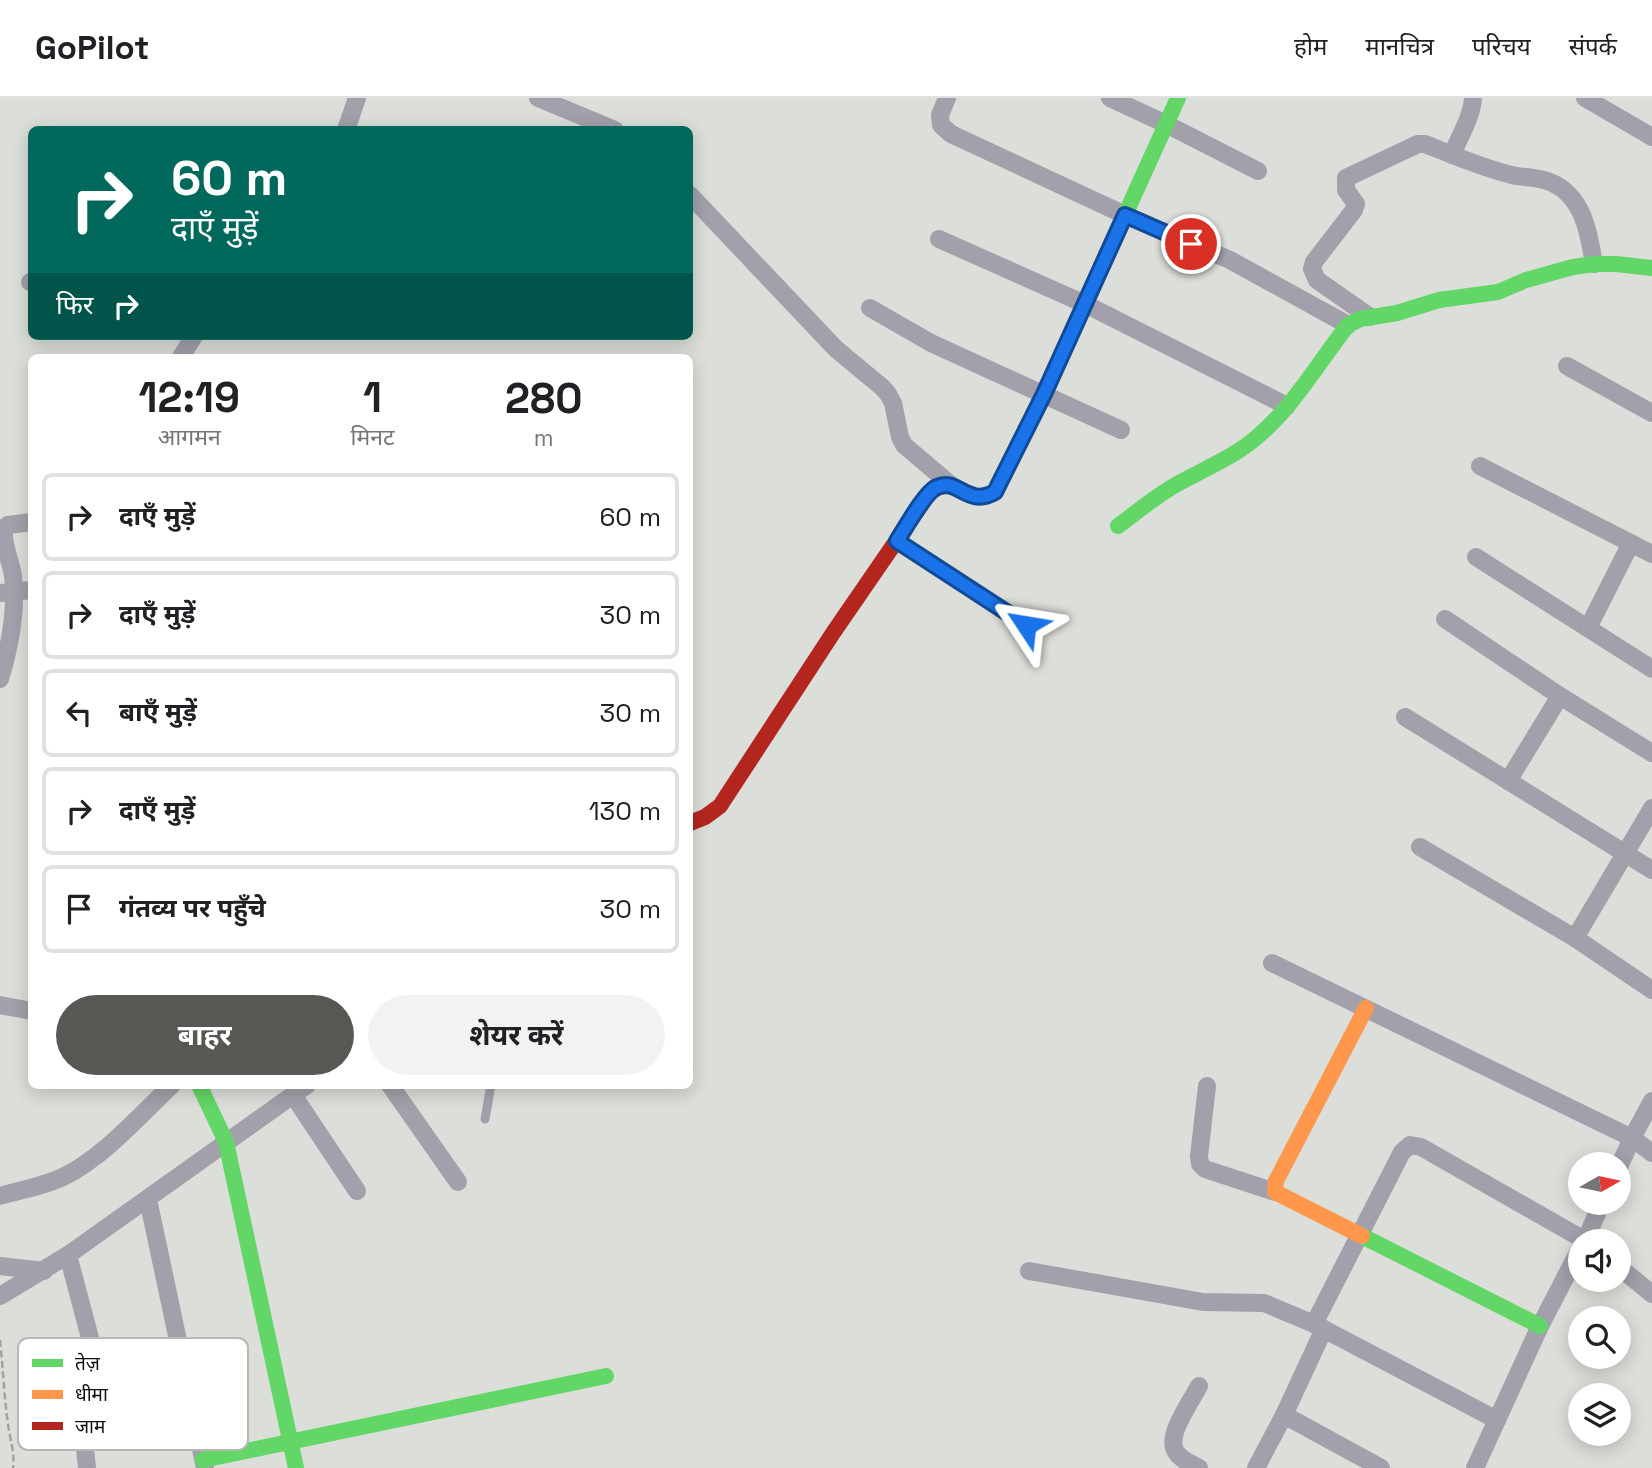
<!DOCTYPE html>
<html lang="hi">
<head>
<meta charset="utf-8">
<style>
  :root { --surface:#fff; --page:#f2f2f2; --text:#202124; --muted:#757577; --line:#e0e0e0; --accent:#575754 }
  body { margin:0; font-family:"Space Grotesk","Noto Sans Devanagari",sans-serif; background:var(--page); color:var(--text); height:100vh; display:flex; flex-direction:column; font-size:26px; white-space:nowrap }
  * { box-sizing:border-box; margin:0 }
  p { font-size:23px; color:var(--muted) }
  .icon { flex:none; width:38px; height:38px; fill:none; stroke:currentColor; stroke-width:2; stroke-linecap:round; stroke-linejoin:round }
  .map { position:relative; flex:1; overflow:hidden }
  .details { position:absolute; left:28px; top:256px; width:665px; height:735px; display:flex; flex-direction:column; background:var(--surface); border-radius:10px; box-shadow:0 4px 18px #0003 }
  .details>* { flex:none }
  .hud { position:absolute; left:28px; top:28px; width:665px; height:214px; border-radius:10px; box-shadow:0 4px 18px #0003; background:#00695c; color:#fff; overflow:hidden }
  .needle { width:46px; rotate:81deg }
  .buttons { position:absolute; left:1568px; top:1054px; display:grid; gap:14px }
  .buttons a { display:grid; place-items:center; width:63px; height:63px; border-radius:50%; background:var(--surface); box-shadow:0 4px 18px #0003; font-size:35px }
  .pin { position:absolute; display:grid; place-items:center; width:60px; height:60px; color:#fff; margin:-30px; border:4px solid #fff; border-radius:50%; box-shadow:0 2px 7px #0007 }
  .me { position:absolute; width:77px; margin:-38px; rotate:303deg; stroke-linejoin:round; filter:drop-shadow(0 0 5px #0008) }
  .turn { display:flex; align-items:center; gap:24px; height:147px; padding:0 28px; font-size:32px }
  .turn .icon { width:91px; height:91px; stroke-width:2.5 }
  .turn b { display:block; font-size:49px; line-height:60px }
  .then { display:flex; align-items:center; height:66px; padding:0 28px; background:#0003; gap:14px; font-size:26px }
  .eta { display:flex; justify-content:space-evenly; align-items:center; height:119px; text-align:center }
  .eta b { font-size:42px; font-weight:700; line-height:49px }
  .button { display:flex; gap:14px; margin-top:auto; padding:14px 28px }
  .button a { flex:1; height:80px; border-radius:42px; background:var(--accent); color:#fff; font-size:28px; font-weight:700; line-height:80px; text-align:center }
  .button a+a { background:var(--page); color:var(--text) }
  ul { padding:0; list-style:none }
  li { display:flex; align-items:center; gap:21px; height:88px; margin:0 14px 10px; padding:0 14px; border:4px solid var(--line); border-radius:10px }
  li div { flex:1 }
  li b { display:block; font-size:26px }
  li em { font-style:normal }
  header { display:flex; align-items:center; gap:42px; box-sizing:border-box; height:98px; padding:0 35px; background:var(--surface); border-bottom:2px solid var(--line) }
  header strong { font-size:33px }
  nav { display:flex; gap:38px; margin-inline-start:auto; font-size:24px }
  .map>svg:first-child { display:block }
</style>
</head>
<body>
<header>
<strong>GoPilot</strong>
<nav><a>होम</a><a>मानचित्र</a><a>परिचय</a><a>संपर्क</a></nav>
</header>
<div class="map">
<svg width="1652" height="1370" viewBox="0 0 1652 1370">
  <rect width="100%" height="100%" fill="#dcded9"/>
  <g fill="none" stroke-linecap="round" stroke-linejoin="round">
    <path stroke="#a1a1a5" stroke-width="2.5" stroke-dasharray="7 3.5" stroke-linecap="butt" d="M0,1242C3,1270 4,1298 8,1326C10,1342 15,1354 13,1370"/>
    <g stroke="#a2a0aa" stroke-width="9">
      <polyline points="898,444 1026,527"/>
      <polyline points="485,1021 491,987"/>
    </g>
    <g stroke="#a2a0aa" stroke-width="18">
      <polyline points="538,0 615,32"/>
      <polyline points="947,0 940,17 941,27 951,36 1125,117 1230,162 1348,227"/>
      <polyline points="1110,0 1166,26 1258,73"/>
      <polyline points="1585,0 1652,39"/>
      <polyline points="346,32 357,0"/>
      <path d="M1452,57C1459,39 1472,19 1473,0"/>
      <polyline points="690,97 836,251 883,290 888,296 893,305 900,339 904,347 951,387"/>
      <polyline points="939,141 1085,206 1287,308"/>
      <polyline points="30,184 32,183"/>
      <polyline points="870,210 931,245 1121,332"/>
      <path d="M1370,219L1317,182L1312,171L1314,164L1354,112L1356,106L1346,92V80L1418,46H1425C1453,57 1482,70 1512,77C1525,80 1538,79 1550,84C1583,97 1589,135 1594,166"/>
      <polyline points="181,259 194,238"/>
      <polyline points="1567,268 1652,315"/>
      <polyline points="1480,368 1652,456"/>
      <polyline points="1476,459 1652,571"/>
      <polyline points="0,495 32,492"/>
      <polyline points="1445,521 1560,598 1652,655"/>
      <polyline points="1588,530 1631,445"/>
      <path d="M0,581C10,548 17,513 13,478C11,463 2,446 4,430L8,427L32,424"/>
      <polyline points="1405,619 1652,772"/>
      <polyline points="1508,683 1560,598"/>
      <polyline points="1420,749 1575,840 1652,892"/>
      <polyline points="1575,840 1652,710"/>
      <polyline points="1272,865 1632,1040 1652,1055"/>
      <polyline points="0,907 32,913"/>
      <polyline points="390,987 458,1084"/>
      <polyline points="1207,988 1199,1058 1200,1066 1205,1071 1275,1094"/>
      <polyline points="293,997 357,1093"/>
      <polyline points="1619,1069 1632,1040 1652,1003"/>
      <path d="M0,1098C20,1092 44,1088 63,1079C103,1060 140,1017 172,987"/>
      <polyline points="148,1101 205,1370"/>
      <polyline points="1585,1143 1602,1104"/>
      <path d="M68,1157L90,1240C88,1257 79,1266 78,1285L87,1370"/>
      <polyline points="0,1168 44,1173"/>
      <polyline points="1619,1169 1652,1196"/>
      <polyline points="1029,1173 1203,1204 1264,1205 1314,1226 1497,1322"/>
      <polyline points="0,1198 68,1157 307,987"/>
      <polyline points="1314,1226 1402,1054 1410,1047 1421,1049 1586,1143"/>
      <path d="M1199,1288C1191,1304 1165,1338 1176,1354C1181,1362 1192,1366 1199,1370"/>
      <polyline points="1284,1317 1381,1370"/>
      <polyline points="1256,1370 1284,1317 1324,1231"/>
      <polyline points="1475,1370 1540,1228 1580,1151"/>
    </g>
    <g stroke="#63d668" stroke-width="16">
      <path d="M945,388C967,390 970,405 995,394L1044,296L1178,0"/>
      <path d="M1118,428C1138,413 1157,397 1179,385C1206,370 1234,359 1257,339C1294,308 1318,265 1348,227L1360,221L1397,215L1439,202L1498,194L1526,182L1573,169L1594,166H1616L1652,170"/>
      <polyline points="199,987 226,1044 296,1370"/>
      <polyline points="1362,1138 1540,1228"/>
      <polyline points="203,1362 606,1278"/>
    </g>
    <polyline stroke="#ff974d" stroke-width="16" points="1362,1138 1275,1094 1276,1083 1366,910"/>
    <polyline stroke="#b3261e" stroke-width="16" points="690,725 705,719 720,708 833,535 930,394 939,389 945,388"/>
  </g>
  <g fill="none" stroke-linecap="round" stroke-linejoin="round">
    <g stroke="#114b97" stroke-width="18">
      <path id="route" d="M1026,527L897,443C904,432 926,393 937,389C958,379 967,410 995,394L1044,296L1125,117L1191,146"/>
    </g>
    <use href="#route" stroke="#1a73e8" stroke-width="12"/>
  </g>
  <rect x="18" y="1240" width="230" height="112" rx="10" fill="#fff" stroke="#b7b7b6" stroke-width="2"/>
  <rect x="32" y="1261" width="31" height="8" fill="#63d668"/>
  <rect x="32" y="1292" width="31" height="9" fill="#ff974d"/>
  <rect x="32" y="1324" width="31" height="8" fill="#b3261e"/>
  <g font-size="19" fill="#0f0f0d">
    <text x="75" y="1272">तेज़</text>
    <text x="75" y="1303">धीमा</text>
    <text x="75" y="1335">जाम</text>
  </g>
</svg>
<div class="buttons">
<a><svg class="needle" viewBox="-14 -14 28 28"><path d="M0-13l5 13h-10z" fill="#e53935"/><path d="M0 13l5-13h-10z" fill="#757577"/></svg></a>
<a><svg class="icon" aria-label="sound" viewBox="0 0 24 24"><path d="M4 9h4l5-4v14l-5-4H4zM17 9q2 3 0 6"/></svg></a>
<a><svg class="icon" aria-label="search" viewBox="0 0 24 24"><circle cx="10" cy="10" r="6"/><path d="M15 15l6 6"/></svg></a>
<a><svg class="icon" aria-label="layers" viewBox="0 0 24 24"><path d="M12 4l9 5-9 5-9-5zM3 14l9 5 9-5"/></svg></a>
</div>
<div class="pin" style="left:1191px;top:146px;background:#d93025"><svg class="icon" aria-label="arrive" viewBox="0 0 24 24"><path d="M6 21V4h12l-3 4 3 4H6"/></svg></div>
<svg class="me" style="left:1026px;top:527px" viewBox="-20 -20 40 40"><path d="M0-17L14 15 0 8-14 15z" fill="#1a73e8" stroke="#fff" stroke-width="4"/></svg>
<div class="hud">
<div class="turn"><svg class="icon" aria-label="right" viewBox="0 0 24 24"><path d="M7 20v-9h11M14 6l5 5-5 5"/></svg><div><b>60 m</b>दाएँ मुड़ें</div></div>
<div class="then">फिर<svg class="icon" aria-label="right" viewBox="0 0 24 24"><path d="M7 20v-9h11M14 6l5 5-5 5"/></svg></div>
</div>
<section class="details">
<div class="eta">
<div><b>12:19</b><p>आगमन</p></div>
<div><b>1</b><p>मिनट</p></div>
<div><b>280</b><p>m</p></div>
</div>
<ul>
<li><svg class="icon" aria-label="right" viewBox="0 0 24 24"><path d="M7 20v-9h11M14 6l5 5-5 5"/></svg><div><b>दाएँ मुड़ें</b></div><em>60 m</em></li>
<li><svg class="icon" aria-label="right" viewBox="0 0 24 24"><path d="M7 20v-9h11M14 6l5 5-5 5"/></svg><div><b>दाएँ मुड़ें</b></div><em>30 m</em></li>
<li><svg class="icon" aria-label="left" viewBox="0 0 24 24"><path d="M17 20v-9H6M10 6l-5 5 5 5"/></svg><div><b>बाएँ मुड़ें</b></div><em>30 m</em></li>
<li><svg class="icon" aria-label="right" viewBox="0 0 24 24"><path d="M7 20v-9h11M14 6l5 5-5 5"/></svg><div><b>दाएँ मुड़ें</b></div><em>130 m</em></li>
<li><svg class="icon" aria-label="arrive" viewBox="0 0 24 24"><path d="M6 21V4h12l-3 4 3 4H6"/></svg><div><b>गंतव्य पर पहुँचे</b></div><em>30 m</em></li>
</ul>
<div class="button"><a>बाहर</a><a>शेयर करें</a></div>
</section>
</div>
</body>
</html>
